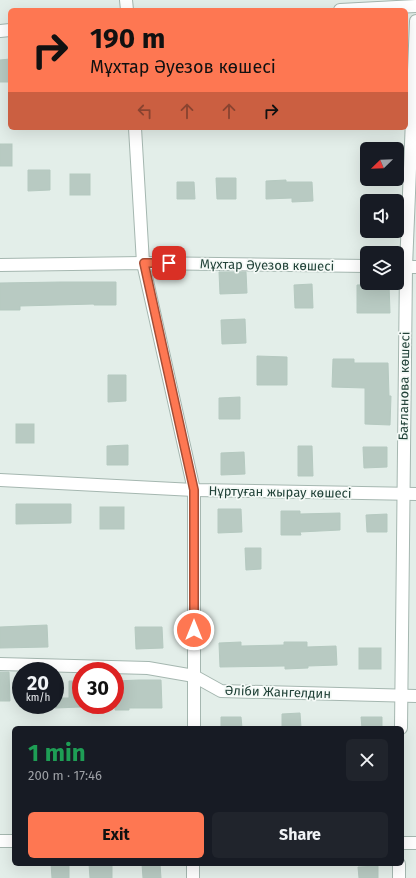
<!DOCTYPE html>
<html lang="en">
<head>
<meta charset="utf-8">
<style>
  :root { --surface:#171b24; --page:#20242c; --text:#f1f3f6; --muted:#9ea1a6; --accent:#fe7752 }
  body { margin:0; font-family:"Fira Sans",sans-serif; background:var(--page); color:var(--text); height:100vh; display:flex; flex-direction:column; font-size:15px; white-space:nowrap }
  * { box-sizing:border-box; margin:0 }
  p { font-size:13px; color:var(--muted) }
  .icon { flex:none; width:22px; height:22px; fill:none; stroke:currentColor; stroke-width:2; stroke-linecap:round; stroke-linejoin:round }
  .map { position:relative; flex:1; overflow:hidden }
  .details { position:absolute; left:12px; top:726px; width:392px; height:140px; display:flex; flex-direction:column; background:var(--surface); border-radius:6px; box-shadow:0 4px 16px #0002 }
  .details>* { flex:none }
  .top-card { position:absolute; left:8px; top:8px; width:400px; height:122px; border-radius:6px; box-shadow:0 4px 16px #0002; background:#fe7752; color:#111; overflow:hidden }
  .needle { width:26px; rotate:247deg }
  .buttons { position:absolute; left:360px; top:142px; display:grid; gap:8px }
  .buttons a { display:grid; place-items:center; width:44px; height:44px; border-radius:6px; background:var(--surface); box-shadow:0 4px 16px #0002; font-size:20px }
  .speed { position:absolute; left:12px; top:662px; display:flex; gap:8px; font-size:20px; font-weight:700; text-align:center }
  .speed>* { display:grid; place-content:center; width:52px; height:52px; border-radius:50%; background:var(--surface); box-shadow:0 4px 16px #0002; line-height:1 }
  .speed small { font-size:10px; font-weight:400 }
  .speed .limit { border:6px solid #d22; background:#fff; color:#111 }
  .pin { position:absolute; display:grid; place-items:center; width:34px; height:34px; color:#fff; margin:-17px; border-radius:8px; box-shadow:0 2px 6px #0006 }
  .me { position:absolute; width:44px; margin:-22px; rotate:0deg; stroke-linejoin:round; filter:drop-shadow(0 0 3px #0008) }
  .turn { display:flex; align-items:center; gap:14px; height:84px; padding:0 16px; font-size:18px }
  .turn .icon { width:52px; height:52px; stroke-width:2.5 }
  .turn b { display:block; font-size:28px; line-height:34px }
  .lanes { display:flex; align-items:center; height:38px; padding:0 16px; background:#0003; justify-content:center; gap:20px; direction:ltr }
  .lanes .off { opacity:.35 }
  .round { display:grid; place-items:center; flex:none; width:42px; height:42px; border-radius:6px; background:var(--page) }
  .overview { display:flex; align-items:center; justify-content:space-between; height:68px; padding:0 16px }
  h1 { font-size:24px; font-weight:700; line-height:30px; color:#1e9e55 }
  .action { display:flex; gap:8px; margin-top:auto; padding:8px 16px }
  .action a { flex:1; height:46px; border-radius:6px; background:var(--accent); color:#111; font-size:16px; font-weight:700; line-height:46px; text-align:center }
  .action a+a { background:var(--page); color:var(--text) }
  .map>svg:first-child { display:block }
</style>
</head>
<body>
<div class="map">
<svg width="416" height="878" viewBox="0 0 416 878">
  <rect width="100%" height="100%" fill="#e3eee9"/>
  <g fill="#b8cac2" stroke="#b5c9c0">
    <polygon points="10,59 10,82 0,82 0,60"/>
    <rect x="0" y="144" width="12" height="22"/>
    <polygon points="28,170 50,170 50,190 28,191"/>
    <rect x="70" y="174" width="20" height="21"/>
    <polygon points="216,178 236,178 236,199 217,199"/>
    <polygon points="286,180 286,182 312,182 313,201 292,202 292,198 266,199 266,181"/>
    <polygon points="177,182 194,182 195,199 177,199"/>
    <polygon points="219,272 246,272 247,293 220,294"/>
    <polygon points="61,282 116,282 116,305 94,305 94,304 20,306 20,310 0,310 0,283"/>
    <polygon points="312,284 313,308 295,308 294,285"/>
    <polygon points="389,284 390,313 357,313 357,285"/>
    <polygon points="245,319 246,343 222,344 221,320"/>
    <polygon points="257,356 287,357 287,385 257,385"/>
    <polygon points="333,359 354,359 354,363 388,363 389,396 391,396 390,425 365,424 365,388 332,387"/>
    <polygon points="108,375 126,375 126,401 108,402"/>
    <polygon points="240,397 240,419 219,419 219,398"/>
    <rect x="16" y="424" width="18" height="19"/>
    <polygon points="128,445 128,465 107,465 107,446"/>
    <polygon points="298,446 312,446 313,476 298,476"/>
    <polygon points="363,447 387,447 387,467 364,468"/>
    <polygon points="244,452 245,474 221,475 221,453"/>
    <polygon points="16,504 71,504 71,523 16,524"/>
    <rect x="100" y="507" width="24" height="22"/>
    <polygon points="218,509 241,509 242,532 218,533"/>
    <polygon points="281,511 300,511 300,514 340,513 340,530 300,532 301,535 281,535"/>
    <polygon points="387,514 387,532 367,532 366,515"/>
    <polygon points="245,548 261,548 261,569 246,570"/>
    <polygon points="47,625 48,647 0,648 0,627"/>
    <polygon points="135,627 162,627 163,648 136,649"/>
    <polygon points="241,642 241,646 284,645 284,642 307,642 307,647 336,646 337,665 308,666 308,668 285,669 285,666 220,667 219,643"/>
    <rect x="359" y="648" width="22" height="21"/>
    <polygon points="0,672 9,672 10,701 0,701"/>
    <polygon points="139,680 161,680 162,708 129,708 129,710 115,710 115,681"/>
    <polygon points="69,681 81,681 81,707 55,708 55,698 69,698"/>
    <polygon points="300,713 301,728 282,728 282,714"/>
    <polygon points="221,717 241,717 242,728 221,728"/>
    <polygon points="361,717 382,717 382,728 362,728"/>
    <polygon points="51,864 69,864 69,878 52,878"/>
    <polygon points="89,864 112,864 112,878 90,878"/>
    <polygon points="142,864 160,864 161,878 143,878"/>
    <polygon points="378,866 378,878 359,878 358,867"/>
  </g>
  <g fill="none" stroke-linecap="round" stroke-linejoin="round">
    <g stroke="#a5b7b0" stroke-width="14">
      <g id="street">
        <polyline points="126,0 127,10"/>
        <polyline points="340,10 416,6"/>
        <polyline points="0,31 10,30"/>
        <polyline points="135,128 143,263 194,490 194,728"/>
        <polyline points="0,265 143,263 367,266"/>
        <polyline points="397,267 416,267"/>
        <polyline points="0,480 194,490 416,494"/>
        <polyline points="0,664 148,668 194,676 221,691 416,696"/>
        <polyline points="401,728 406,267 416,21"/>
        <polyline points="0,841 14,841"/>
        <polyline points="402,843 416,843"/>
        <polyline points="399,864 399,878"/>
        <polyline points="193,878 193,864"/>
      </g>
    </g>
    <use href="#street" stroke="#fff" stroke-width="12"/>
  </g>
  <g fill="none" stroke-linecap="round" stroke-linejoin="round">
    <g stroke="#a54d35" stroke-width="10">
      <polyline id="route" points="169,263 144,263 194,490 194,630"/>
    </g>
    <use href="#route" stroke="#fe7752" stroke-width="7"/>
  </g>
  <g text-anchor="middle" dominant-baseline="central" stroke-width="3.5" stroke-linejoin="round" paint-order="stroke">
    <g font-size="13" fill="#214238" stroke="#f5faf7">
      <text transform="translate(267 265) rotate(1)">Мұхтар Әуезов көшесі</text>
      <text transform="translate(404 386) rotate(-89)">Бағланова көшесі</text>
      <text transform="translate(280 492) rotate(1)">Нұртуған жырау көшесі</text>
      <text transform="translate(278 692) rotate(2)">Әліби Жангелдин</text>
    </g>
  </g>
</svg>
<div class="buttons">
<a><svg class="needle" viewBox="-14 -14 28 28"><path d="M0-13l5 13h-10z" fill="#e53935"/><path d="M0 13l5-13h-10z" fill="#9ea1a6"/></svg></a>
<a><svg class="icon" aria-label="sound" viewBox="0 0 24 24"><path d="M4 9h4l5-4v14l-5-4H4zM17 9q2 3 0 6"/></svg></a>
<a><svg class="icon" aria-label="layers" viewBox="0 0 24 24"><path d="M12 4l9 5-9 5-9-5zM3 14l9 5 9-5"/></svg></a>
</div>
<div class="speed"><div>20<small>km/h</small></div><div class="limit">30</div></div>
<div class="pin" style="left:169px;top:263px;background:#d93025"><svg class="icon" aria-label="arrive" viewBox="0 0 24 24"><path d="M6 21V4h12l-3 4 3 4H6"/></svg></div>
<svg class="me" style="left:194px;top:630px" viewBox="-20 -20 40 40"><circle r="17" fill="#fe7752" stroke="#fff" stroke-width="3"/><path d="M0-11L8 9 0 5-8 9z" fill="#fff"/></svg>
<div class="top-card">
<div class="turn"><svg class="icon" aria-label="right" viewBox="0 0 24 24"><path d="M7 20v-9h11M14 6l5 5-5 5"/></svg><div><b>190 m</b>Мұхтар Әуезов көшесі</div></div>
<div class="lanes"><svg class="icon off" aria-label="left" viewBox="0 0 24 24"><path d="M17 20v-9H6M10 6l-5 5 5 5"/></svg><svg class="icon off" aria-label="ahead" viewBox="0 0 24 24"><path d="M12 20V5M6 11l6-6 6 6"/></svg><svg class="icon off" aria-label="ahead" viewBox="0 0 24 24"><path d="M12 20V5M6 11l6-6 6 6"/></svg><svg class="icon" aria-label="right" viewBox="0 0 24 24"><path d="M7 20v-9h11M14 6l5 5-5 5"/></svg></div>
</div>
<section class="details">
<div class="overview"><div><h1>1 min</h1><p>200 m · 17:46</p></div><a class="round"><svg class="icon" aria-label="close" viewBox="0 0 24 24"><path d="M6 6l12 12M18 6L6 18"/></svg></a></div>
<div class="action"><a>Exit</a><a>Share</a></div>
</section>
</div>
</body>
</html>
